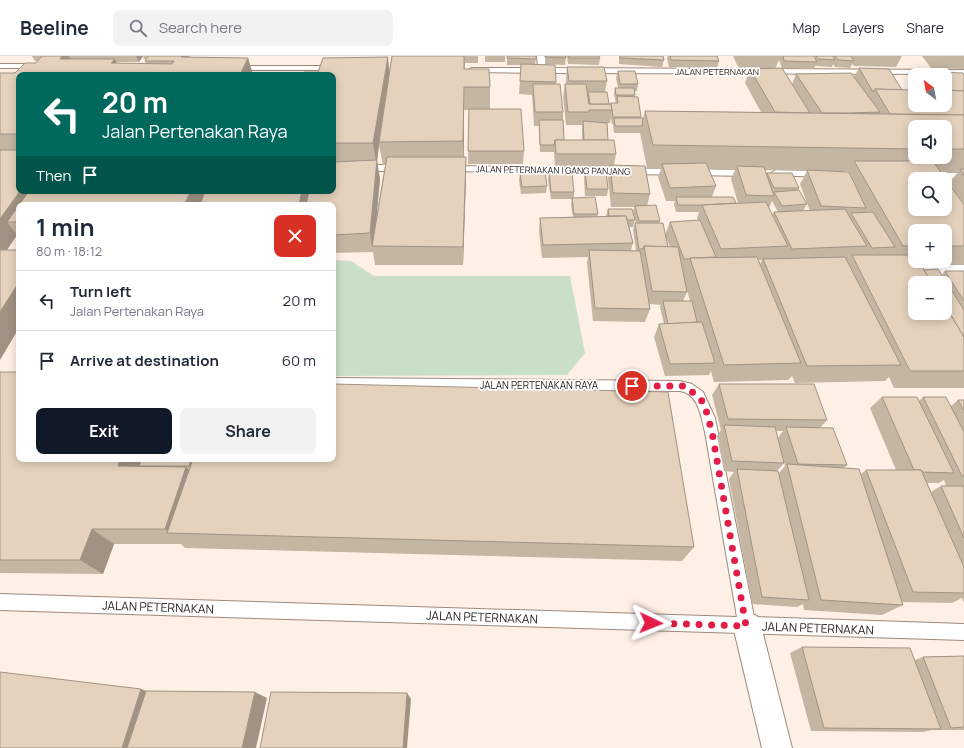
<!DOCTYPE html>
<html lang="en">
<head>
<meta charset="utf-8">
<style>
  :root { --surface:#fff; --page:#f2f2f3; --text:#1f2937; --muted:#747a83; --line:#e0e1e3; --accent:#111827 }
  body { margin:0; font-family:Manrope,sans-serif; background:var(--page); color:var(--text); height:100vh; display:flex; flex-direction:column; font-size:15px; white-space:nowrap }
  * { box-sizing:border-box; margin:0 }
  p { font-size:13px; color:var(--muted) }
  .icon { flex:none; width:22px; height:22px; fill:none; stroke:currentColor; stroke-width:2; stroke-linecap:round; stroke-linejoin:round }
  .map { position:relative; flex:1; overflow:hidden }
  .side { position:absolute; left:16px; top:146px; width:320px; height:260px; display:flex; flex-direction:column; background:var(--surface); border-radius:8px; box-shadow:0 2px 10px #0003 }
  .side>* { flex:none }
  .banner { position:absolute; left:16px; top:16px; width:320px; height:122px; border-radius:8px; box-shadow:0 2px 10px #0003; background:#00695c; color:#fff; overflow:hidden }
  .needle { width:26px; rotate:328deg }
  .tools { position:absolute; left:908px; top:12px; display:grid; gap:8px }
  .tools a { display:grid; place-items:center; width:44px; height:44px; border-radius:8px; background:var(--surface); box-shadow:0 2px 10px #0003; font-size:20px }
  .pin { position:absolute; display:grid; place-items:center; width:34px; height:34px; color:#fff; margin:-17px; border:2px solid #fff; border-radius:50%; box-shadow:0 1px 4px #0007 }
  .me { position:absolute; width:44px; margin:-22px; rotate:92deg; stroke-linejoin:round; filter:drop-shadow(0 0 3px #0008) }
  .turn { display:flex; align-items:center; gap:14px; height:84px; padding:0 20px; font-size:18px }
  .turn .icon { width:52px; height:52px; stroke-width:2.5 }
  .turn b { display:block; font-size:28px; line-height:34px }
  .then { display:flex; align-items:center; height:38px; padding:0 20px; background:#0003; gap:8px; font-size:15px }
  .round { display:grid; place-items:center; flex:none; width:42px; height:42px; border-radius:8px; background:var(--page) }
  .overview { display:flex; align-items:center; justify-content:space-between; height:68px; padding:0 20px }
  h1 { font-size:24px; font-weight:700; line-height:30px }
  .action { display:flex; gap:8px; margin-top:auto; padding:8px 20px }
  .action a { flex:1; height:46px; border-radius:8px; background:var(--accent); color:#fff; font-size:16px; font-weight:700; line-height:46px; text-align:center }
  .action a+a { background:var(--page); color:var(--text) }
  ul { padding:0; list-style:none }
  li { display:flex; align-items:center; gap:12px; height:60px; padding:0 20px; border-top:1px solid var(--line) }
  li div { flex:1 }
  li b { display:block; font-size:15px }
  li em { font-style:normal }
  header { display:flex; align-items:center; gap:24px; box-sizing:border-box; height:56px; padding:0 20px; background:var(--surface); border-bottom:1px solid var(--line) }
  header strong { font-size:19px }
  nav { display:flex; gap:22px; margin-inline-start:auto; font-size:14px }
  .search { width:280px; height:36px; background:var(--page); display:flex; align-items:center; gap:10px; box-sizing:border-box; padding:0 14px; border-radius:8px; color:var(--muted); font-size:15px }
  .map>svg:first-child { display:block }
</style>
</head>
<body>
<header>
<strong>Beeline</strong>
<div class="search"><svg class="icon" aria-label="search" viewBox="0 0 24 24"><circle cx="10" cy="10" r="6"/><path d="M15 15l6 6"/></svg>Search here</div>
<nav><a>Map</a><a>Layers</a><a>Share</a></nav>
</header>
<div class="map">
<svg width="964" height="692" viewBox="0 0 964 692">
  <rect width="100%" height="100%" fill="#fff0e6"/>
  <polygon fill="#c9e0c7" points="333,204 351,205 374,220 570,220 585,297 567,319 333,320"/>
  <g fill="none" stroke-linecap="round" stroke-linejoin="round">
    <g stroke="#9f8979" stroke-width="2">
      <g id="service">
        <polygon points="537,0 545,0 546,12 964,14 964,18 542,17 472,16 468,14 472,12 538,12"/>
        <polygon points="0,8 40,8 44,10 40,12 0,12"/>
        <polygon points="231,10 336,10 340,12 336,14 234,14 230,12"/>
        <polygon points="333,109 402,109 407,112 402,115 333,115"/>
        <polygon points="450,110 750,114 755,117 750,120 447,115 445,113 447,111"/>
        <polygon points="776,114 822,115 827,118 822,121 773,119 771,117"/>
        <polygon points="926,116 964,117 964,123 923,121 921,119"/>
        <path d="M333,322L680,325L692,328L703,336L715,362L754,561L964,568V584L0,554V538L737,561L705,376C701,361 699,338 680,335L333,332Z"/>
      </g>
    </g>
    <g stroke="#9f8979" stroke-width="2">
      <g id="minor">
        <polygon points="909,208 964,209 964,223 909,222 902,220 900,215 902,210"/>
        <polygon points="747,556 757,560 761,570 792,692 762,692 733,570 737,560"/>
      </g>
    </g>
    <use href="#service" fill="#fff" fill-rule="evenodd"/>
    <use href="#minor" fill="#fff" fill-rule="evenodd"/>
  </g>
  <g fill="#c5b5a3" fill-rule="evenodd">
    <path d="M32,0H189V1L248,2L253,19H19V135H333V19L390,15L392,0H478V7H465V13L490,31V53L524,95L523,108H468L469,54H464V101H466V120L463,209H375L373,196L333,197V149H19V180L17,179L7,194L0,304V17H15L36,7L37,5H35ZM143,0L144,3H146L145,5L146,8H117L116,6H139ZM379,89L383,109H385L376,163L380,123L377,105Z"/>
    <rect x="485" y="0" width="20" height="6"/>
    <path d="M507,0H536L535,9L556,26V28L563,56V64L564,84H582V69H566L563,41L565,28H566V24L567,11L607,25L605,36L609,48L616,47L614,39L615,32H618L616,22L618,15L638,28L637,35H634L635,41L641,62H643L645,55L761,56L745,27L750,13H773H739L733,0H902L896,11L854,10L852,8L850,12L835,11L833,8L832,11L815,10L814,13L782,12L779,4L775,13L792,28L796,18L854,21L859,12L902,34L945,49V19H933L935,16L964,19V209L921,208L924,214L942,219L945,215H964V332H894L889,321L885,325L795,327L792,320L788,324L714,326L711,315L709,319L665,320L654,281L659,268H664L660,251L661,249L649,248L650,253L645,266L593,265L587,207L588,201L542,202L539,175L540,162L573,161L571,149L572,143H551L548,124L549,117L574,136V142L598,158L597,161L606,160L608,153L633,157L634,151H611L608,123L610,111H555L554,96H540L539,70H534L532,39L519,38L521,9H507ZM611,62L612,68H613L614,77H640L647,112L661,113L658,121L666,145H675L674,148L676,156H699L697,162L698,164L670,166L665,179L670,191H668L659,167L660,165L647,150L650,138L614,109L616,98L608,84L607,67H610ZM915,71H945V101H915ZM709,113L735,114L731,123L738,147H736L712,141L716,130ZM765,114L807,115L800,128L810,155H803L807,148L798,134L799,132L767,117L766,118ZM819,115H849L848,116ZM941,116L957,117L950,127L957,138ZM772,145L778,156H774L772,159L769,152ZM633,157L636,167H635L633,174L636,195L631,194L633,187L629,171H633L635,164ZM915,175H945V205H915ZM759,204H762L760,208ZM686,231L690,245H683L687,236Z"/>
    <polygon points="545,0 566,0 565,9 545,8"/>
    <polygon points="567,0 599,0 600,2 599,9 568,8"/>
    <polygon points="619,0 663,0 664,4 662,11 619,8"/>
    <polygon points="668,0 717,0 719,5 717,12 669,11 667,2"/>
    <polygon points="922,0 964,0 964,13 931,12"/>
    <polygon points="585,115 608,133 607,140 585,140 584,122"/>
    <polygon points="520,117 547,130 546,137 521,138 519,124"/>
    <polygon points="0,316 19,403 333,403 694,491 682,505 185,492 181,488 114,488 103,518 0,517"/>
    <path d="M719,328L827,364L820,372L847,409L844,412L861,418L866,414H896L870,352L882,341L919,345L923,341L951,350L958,344H964V547L962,542L952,547L902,546L903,549L882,559L804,554L803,548L797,551L752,548L729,423L734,416L724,415L717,380L721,374L712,339ZM776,375H783L778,382ZM782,398L785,410L778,418L777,415L784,407ZM944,424L946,430H941L931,436L927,427H939Z"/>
    <polygon points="802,591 915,604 923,601 964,600 964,674 932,674 923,676 811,675 790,597"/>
  </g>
  <g fill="#a09384">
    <polygon points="62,0 69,0 79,18 60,3"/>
    <polygon points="136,0 143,0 139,6"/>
    <polygon points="182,0 189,0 195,16 181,1"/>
    <polygon points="388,1 390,20 379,86 379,89 377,105 380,123 374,190 372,190 370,177 376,106 373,87"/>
    <polygon points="248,2 253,19 240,19"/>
    <polygon points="115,3 122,19 111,7"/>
    <polygon points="464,31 464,108 463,85"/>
    <polygon points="466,101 466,120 463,209 463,191"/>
    <polygon points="20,135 48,135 7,166 17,179 0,204 0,163"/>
    <polygon points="191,135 212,135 206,149 184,149"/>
    <polygon points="302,135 311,135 308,149 299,149"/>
    <polygon points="19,226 19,272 0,304 0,256"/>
    <polygon points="120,403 144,403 139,410 118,410"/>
    <polygon points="191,403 204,403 198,420 189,410"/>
    <polygon points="186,411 201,428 169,477 165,473"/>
    <polygon points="92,473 114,488 103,518 80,504"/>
    <polygon points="141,633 163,641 147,692 122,692"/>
    <polygon points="255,636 267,642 256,692 242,692"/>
    <polygon points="407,637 411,643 407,692 403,692"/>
  </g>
  <g fill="#e5d2bd" stroke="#a09384" fill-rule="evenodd">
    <polygon points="42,0 62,0 60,3 115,3 111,7 172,8 174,5 145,5 148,0 182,0 181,1 248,2 240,19 19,19 19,78 0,78 0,17 15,17 25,7 36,7"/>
    <polygon points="392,0 464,0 464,13 489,13 490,31 464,31 463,85 379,86"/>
    <polygon points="507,0 536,0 536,3 507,2"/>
    <polygon points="545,0 566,0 566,2 545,1"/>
    <polygon points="569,0 599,0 600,2 569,2"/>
    <polygon points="620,0 663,0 664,4 620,2"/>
    <polygon points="670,0 717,0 719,5 671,4"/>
    <polygon points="783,0 814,0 817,6 784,5"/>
    <polygon points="816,0 833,0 835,4 818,3"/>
    <polygon points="835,0 851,0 854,5 838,4"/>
    <polygon points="388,1 373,87 333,87 333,19 317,19 323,2"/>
    <polygon points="521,8 555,9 556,26 520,25"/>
    <polygon points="567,11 604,11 607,25 569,25"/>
    <polygon points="782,12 810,57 775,56 750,13"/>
    <polygon points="859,12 889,13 902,34 875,33 873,36"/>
    <polygon points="618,15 635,15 638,28 620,28"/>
    <polygon points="304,16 318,16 317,19 303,19"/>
    <polygon points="935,16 963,17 964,19 964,35 947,34 945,31 945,19 936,19"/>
    <polygon points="851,17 880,56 848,57 822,57 796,18"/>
    <polygon points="533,28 560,28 563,56 535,56"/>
    <polygon points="565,28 586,28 589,48 611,48 612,54 589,54 589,56 568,56"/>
    <polygon points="615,32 634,32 635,39 616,39"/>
    <polygon points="875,33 915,34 915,49 945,49 945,34 964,35 964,59 890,58"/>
    <polygon points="588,36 607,36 609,48 590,48"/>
    <polygon points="617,40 638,41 641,61 613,61 611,47 618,47"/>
    <polygon points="469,53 521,53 524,95 468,95"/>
    <polygon points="645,55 964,59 964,93 945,93 945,71 915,71 915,93 653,89"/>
    <polygon points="614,62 643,62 642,70 615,70"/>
    <polygon points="539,64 563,64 564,84 555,84 554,89 540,89"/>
    <polygon points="583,65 607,67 608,84 584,84"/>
    <polygon points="555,84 614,84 616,98 556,98"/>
    <polygon points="0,94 19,94 19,135 20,135 0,163"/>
    <polygon points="387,101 466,101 463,191 372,190"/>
    <polygon points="377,104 370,177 333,179 333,149 306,149 309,135 333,135 333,106"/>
    <path d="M854,105H933L964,149V190H945V175H915V190H903ZM915,123H945V153H915Z"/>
    <polygon points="706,107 716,130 670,132 662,108"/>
    <polygon points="610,109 645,110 650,138 613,137"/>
    <polygon points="737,110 764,111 774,140 746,139"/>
    <polygon points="960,113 964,113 964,120"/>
    <polygon points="807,114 849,116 866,152 821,150"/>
    <polygon points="585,115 606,115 608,133 587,133"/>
    <polygon points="545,116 547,130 522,131 520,117"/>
    <polygon points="549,117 572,117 574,136 551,136"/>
    <polygon points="767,117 792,117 799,132 774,132"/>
    <polygon points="799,134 807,148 782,150 774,136"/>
    <polygon points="29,135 191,135 184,149 19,149"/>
    <polygon points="205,135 302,135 299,149 200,149"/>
    <polygon points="595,141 598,158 574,158 572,142"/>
    <polygon points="676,141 733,141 736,147 703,149 678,149"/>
    <polygon points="766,146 788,190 721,193 702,149"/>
    <polygon points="19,149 19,166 7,166"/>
    <polygon points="656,149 660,165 639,165 635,150"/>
    <polygon points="608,153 632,153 635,164 627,164 626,160 609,160"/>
    <polygon points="845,153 867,190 792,193 774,156"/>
    <polygon points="873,156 895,191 872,192 851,157"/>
    <polygon points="626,160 633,187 543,189 540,162"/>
    <polygon points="700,164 716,201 690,202 689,203 684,203 670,166"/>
    <polygon points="635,167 663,167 668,191 644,190 643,193 639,193"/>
    <polygon points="644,190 678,191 687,236 652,235"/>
    <polygon points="0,194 19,194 19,226 0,256"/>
    <polygon points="589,194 640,195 650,253 595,252"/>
    <polygon points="852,199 915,199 915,205 919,205 932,227 915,227 915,257 945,257 945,249 964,281 964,315 910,315"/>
    <polygon points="757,201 801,307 724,309 690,202"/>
    <polygon points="845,201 901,309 807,310 763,203"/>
    <polygon points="938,213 964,254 964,281 945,249 945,227 932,227 924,214"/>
    <polygon points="945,215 964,215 964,245"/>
    <polygon points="663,245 692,245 697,266 668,268"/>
    <polygon points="702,266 715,307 670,308 659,268"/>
    <polygon points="0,316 19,316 19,403 120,403 118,410 186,411 165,473 92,473 80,504 0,504"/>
    <polygon points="333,328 668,336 694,491 167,477 193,403 333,403"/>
    <polygon points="719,328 814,328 827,364 728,363"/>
    <polygon points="882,341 917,341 954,417 922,416 921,414 914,414"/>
    <polygon points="923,341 946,341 964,376 964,420 962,420"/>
    <polygon points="958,344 964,344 964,355"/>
    <polygon points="724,369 775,371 784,407 732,405"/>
    <polygon points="786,371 833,372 847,409 798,408"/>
    <polygon points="142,403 191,403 189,410 139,410"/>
    <polygon points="787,408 859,413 903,549 821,544"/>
    <polygon points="737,413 778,415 809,544 762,541"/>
    <polygon points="866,414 921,414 964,511 964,537 913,536"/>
    <polygon points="941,430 964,430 964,482"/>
    <polygon points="802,591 910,592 941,673 824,672"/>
    <polygon points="964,600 964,671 951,672 923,601"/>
    <polygon points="0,616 141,633 122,692 0,692"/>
    <polygon points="146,635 255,636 242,692 127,692"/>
    <polygon points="271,636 407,637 403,692 260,692"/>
  </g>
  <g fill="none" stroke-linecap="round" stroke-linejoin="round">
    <polyline stroke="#e11d48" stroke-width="7" stroke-dasharray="0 12.6" points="632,330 686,330 704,347 712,376 746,570 651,567"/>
  </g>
  <g text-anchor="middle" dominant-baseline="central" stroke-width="3.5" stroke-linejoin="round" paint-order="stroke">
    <g font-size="9" fill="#221a14" stroke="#fff">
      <text x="717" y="15">JALAN PETERNAKAN</text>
      <text transform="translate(553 114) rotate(1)">JALAN PETERNAKAN I GANG PANJANG</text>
    </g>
    <g font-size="10" fill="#221a14" stroke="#fff">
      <text x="539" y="329">JALAN PERTENAKAN RAYA</text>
    </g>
    <g font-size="12" fill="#221a14" stroke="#fff">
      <text transform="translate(158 551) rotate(2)">JALAN PETERNAKAN</text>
      <text transform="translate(482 561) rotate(2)">JALAN PETERNAKAN</text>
      <text transform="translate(818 572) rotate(2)">JALAN PETERNAKAN</text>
    </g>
  </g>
</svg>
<div class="tools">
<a><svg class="needle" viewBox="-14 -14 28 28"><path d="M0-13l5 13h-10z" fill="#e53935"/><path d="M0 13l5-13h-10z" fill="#747a83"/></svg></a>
<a><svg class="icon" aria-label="sound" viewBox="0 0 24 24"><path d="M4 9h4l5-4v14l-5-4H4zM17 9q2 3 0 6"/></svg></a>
<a><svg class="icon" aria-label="search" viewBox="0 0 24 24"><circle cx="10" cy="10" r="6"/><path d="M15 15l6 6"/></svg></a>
<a>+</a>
<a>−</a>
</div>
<div class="pin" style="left:632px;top:330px;background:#d93025"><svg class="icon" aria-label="arrive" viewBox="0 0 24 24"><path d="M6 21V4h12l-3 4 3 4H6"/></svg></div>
<svg class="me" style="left:651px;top:567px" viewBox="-20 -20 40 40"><path d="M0-17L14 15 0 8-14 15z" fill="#e11d48" stroke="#fff" stroke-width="4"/></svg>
<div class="banner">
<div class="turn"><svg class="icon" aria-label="left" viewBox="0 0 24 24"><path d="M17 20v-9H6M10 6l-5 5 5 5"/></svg><div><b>20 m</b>Jalan Pertenakan Raya</div></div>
<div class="then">Then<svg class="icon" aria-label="arrive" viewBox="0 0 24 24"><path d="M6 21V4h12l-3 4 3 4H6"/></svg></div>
</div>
<section class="side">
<div class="overview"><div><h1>1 min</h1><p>80 m · 18:12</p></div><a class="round" style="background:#d93025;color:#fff"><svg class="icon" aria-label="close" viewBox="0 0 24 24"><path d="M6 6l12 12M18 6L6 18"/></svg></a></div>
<ul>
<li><svg class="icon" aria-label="left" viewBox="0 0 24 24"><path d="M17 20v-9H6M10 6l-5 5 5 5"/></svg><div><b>Turn left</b><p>Jalan Pertenakan Raya</p></div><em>20 m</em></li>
<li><svg class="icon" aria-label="arrive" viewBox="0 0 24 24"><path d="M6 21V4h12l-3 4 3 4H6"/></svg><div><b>Arrive at destination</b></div><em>60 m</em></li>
</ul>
<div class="action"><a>Exit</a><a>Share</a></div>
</section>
</div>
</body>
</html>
